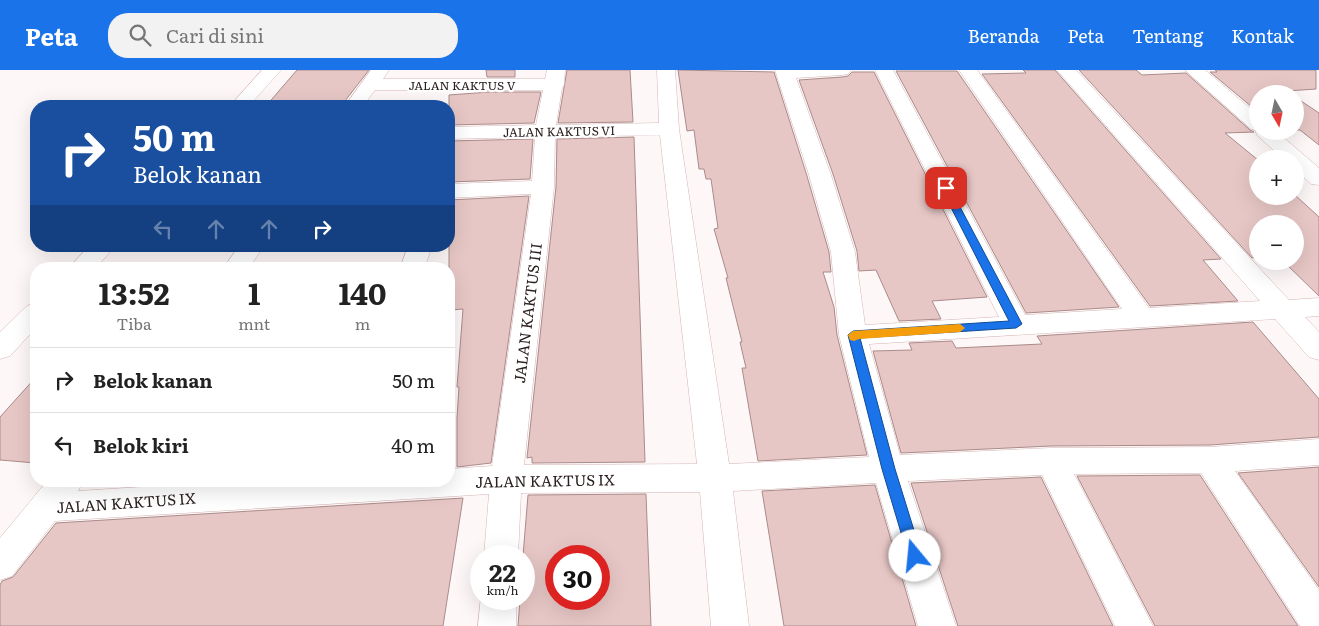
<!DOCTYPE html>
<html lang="id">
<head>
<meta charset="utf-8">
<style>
  :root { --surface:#fff; --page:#f2f2f2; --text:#222; --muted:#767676; --line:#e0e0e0; --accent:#1a73e8 }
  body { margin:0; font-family:Literata,serif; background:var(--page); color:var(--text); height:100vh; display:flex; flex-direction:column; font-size:19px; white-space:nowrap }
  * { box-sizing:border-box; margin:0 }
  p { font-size:16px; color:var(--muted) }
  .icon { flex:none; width:28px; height:28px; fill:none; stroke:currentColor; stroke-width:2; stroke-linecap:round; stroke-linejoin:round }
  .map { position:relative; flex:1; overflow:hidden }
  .details { position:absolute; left:30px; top:192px; width:425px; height:225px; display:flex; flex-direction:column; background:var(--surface); border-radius:20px; box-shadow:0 5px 20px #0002 }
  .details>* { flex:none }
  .guide { position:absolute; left:30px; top:30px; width:425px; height:152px; border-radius:20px; box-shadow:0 5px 20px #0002; background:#1a4fa0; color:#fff; overflow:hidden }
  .needle { width:32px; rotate:171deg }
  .buttons { position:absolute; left:1249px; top:15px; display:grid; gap:10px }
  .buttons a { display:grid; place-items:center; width:55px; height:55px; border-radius:50%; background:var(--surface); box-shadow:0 5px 20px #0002; font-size:25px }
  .speed { position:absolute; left:470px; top:475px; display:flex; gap:10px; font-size:25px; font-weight:700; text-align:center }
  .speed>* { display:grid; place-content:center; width:65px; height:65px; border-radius:50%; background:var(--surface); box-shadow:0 5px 20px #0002; line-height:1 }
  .speed small { font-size:12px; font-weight:400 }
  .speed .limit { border:8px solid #d22; background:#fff; color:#111 }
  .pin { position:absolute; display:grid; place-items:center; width:42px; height:42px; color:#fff; margin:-21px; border-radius:10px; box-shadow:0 2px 8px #0006 }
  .me { position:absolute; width:55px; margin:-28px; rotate:343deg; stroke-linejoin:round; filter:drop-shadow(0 0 4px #0008) }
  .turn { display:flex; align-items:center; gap:18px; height:105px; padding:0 20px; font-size:22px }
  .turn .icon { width:65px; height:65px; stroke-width:2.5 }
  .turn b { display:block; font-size:35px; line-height:42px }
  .lanes { display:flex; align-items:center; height:48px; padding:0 20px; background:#0003; justify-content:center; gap:25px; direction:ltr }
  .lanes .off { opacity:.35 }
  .eta { display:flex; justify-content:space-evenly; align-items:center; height:85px; text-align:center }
  .eta b { font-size:30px; font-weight:700; line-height:35px }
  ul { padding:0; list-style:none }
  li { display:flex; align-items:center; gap:15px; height:65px; padding:0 20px; border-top:1px solid var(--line) }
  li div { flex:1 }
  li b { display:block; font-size:19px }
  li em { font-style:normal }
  header { display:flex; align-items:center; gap:30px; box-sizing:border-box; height:70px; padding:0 25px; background:var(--accent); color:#fff }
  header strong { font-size:24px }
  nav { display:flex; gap:28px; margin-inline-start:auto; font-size:18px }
  .search { width:350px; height:45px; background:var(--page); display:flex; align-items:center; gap:12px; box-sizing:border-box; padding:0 18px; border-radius:20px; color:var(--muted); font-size:19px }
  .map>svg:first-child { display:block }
</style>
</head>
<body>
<header>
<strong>Peta</strong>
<div class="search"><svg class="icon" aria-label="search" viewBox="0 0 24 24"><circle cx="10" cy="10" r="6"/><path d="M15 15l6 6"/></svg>Cari di sini</div>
<nav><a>Beranda</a><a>Peta</a><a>Tentang</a><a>Kontak</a></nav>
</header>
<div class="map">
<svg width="1319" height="556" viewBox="0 0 1319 556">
  <rect width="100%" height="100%" fill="#fef7f7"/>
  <g fill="#e7c7c6" stroke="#a98b8a" fill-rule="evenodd">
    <polygon points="297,0 369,0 341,36 266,36"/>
    <polygon points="486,0 515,0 515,7 487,7"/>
    <polygon points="567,0 630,0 633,52 558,53"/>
    <polygon points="678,0 774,2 807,106 829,182 831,202 823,202 834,237 837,265 867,385 758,391 742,298 746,298 740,272 742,272 726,208 728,208 714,159 718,158 711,109 706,109 704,99 699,99 694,60 687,61"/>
    <polygon points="1023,0 1055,0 1221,189 1203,190 1238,231 1150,236 982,4 1026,3"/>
    <polygon points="1079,0 1136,0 1142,5 1186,3 1250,60 1254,62 1225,63 1258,90 1258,126 1295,126 1295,125 1319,147 1319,226 1283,191 1295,191 1295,154 1258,154 1258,187 1252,188"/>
    <polygon points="1215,0 1316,0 1316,19 1287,21 1291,24 1258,24 1258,42 1210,2 1217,2"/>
    <polygon points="896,1 957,1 1119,237 1026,243"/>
    <polygon points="852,2 874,2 987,227 932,231 941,249 899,251 876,200 859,201 857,181 833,104 799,10 842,7 848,6"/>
    <polygon points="489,22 541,22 534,53 449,55 449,25"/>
    <polygon points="1295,27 1319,43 1319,75 1300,60 1295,60"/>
    <polygon points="634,67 645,392 532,393 532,387 527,388 556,117 557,69"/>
    <polygon points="533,69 530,109 449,112 449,71"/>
    <polygon points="529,126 491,393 457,397 457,348 459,317 457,317 463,239 451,240 452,222 449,223 449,130"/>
    <polygon points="1253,252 1319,329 1319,367 1210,375 1051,376 901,383 873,281 912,280 909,273 952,271 956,278 1042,274 1037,266"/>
    <polygon points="36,307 36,393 0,390 0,347"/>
    <polygon points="1319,397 1319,517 1238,403"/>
    <polygon points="1200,405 1298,556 1155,556 1077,406"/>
    <polygon points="1041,407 1113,556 958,556 911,413"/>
    <polygon points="875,415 916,556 784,556 762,421"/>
    <path d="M646,424L651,556H518L520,529H524L523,486L528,425ZM556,486H599V529H556Z"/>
    <polygon points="463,428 443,556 0,556 0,515 2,511 13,507 56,453"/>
  </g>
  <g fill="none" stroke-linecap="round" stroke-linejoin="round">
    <g stroke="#d5b5b4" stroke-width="1">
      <g id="minor">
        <path d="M371,0H389L383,9H545L547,0H565L564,15L562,18L556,55L659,53L657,0H675L679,59L729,394L869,387L839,265L831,182L809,105L775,0H851L848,4L842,5L796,8L831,105L855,182L865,255L999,247L875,0H893L1025,245L1122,239L959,0H977L1149,238L1260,231L1057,0H1076L1289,230L1319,228V246L1305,247L1319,262V290L1309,287L1275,249L869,274L900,385L1051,378L1210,377L1319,369V395L1235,401L1319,520V556H1300L1201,403L1074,404L1153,556H1115L1042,405L908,411L956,556H918L876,413L733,421L749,556H711L700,422L521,423L518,486H484L489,424L55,451L12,506L0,510V468L47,411H83L78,421L236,411H449V399L492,396L531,124L449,128V114L532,111L535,67L449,69V57L536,55L543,20H375L363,36H345ZM660,65L697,394L524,395L554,117L555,67Z"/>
        <polygon points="1185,0 1205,0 1258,45 1258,61 1276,61 1319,98 1319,115 1311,114 1295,99 1295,89 1283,89 1257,65 1255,60 1251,59"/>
        <polygon points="239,176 264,176 248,199 223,199"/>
        <polygon points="408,176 432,176 424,199 400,199"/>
        <polygon points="481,526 481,529 516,529 516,556 478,556"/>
      </g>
    </g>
    <g stroke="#d5b5b4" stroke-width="1">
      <g id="tertiary">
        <polygon points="262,0 281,0 249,36 230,36"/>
        <polygon points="89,176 115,176 95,199 68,199"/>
        <polygon points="36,233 36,258 10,286 0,289 0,262 27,236"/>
      </g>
    </g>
    <use href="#minor" fill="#fff" fill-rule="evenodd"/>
    <use href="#tertiary" fill="#fff" fill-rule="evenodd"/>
  </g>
  <polygon fill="#1a73e8" stroke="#114b97" points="946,116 950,118 1022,254 1016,258 860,268 895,399 922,486 920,491 915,493 910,491 908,486 882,399 848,265 853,261 1009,251 941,118"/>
  <polygon fill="#f59e0b" points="960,254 965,258 960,262 859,269 854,271 850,270 848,265 853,261"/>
  <g text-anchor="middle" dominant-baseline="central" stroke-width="4.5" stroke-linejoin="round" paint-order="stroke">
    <g font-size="12" fill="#2b201f" stroke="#fff">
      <text x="462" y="15">JALAN KAKTUS V</text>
      <text transform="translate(559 61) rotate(-1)">JALAN KAKTUS VI</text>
    </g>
    <g font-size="15" fill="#2b201f" stroke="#fff">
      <text transform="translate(527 243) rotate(-83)">JALAN KAKTUS III</text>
      <text transform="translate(545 410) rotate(-1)">JALAN KAKTUS IX</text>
      <text transform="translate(126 432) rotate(-4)">JALAN KAKTUS IX</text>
    </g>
  </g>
</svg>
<div class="buttons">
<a><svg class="needle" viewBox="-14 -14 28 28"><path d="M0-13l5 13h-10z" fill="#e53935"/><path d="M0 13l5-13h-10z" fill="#767676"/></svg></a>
<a>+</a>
<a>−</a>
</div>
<div class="speed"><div>22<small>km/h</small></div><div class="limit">30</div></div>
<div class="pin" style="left:946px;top:118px;background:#d93025"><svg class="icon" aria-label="arrive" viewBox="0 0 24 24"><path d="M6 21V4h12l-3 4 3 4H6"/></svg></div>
<svg class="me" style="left:915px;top:486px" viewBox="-20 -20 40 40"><circle r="19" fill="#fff"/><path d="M0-13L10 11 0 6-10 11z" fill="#1a73e8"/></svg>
<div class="guide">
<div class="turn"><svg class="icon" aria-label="right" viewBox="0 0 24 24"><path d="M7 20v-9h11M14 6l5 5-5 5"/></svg><div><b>50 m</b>Belok kanan</div></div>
<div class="lanes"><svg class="icon off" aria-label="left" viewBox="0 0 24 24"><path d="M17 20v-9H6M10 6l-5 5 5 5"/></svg><svg class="icon off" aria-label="ahead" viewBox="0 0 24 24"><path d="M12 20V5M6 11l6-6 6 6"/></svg><svg class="icon off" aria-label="ahead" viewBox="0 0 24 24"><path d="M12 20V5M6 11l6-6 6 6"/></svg><svg class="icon" aria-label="right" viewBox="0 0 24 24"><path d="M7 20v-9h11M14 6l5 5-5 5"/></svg></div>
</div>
<section class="details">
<div class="eta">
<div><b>13:52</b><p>Tiba</p></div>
<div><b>1</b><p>mnt</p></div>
<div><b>140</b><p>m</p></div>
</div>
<ul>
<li><svg class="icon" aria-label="right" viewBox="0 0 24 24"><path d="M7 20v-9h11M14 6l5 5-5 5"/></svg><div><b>Belok kanan</b></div><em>50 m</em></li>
<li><svg class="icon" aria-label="left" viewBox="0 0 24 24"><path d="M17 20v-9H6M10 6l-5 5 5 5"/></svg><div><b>Belok kiri</b></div><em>40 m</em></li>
</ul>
</section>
</div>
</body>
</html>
